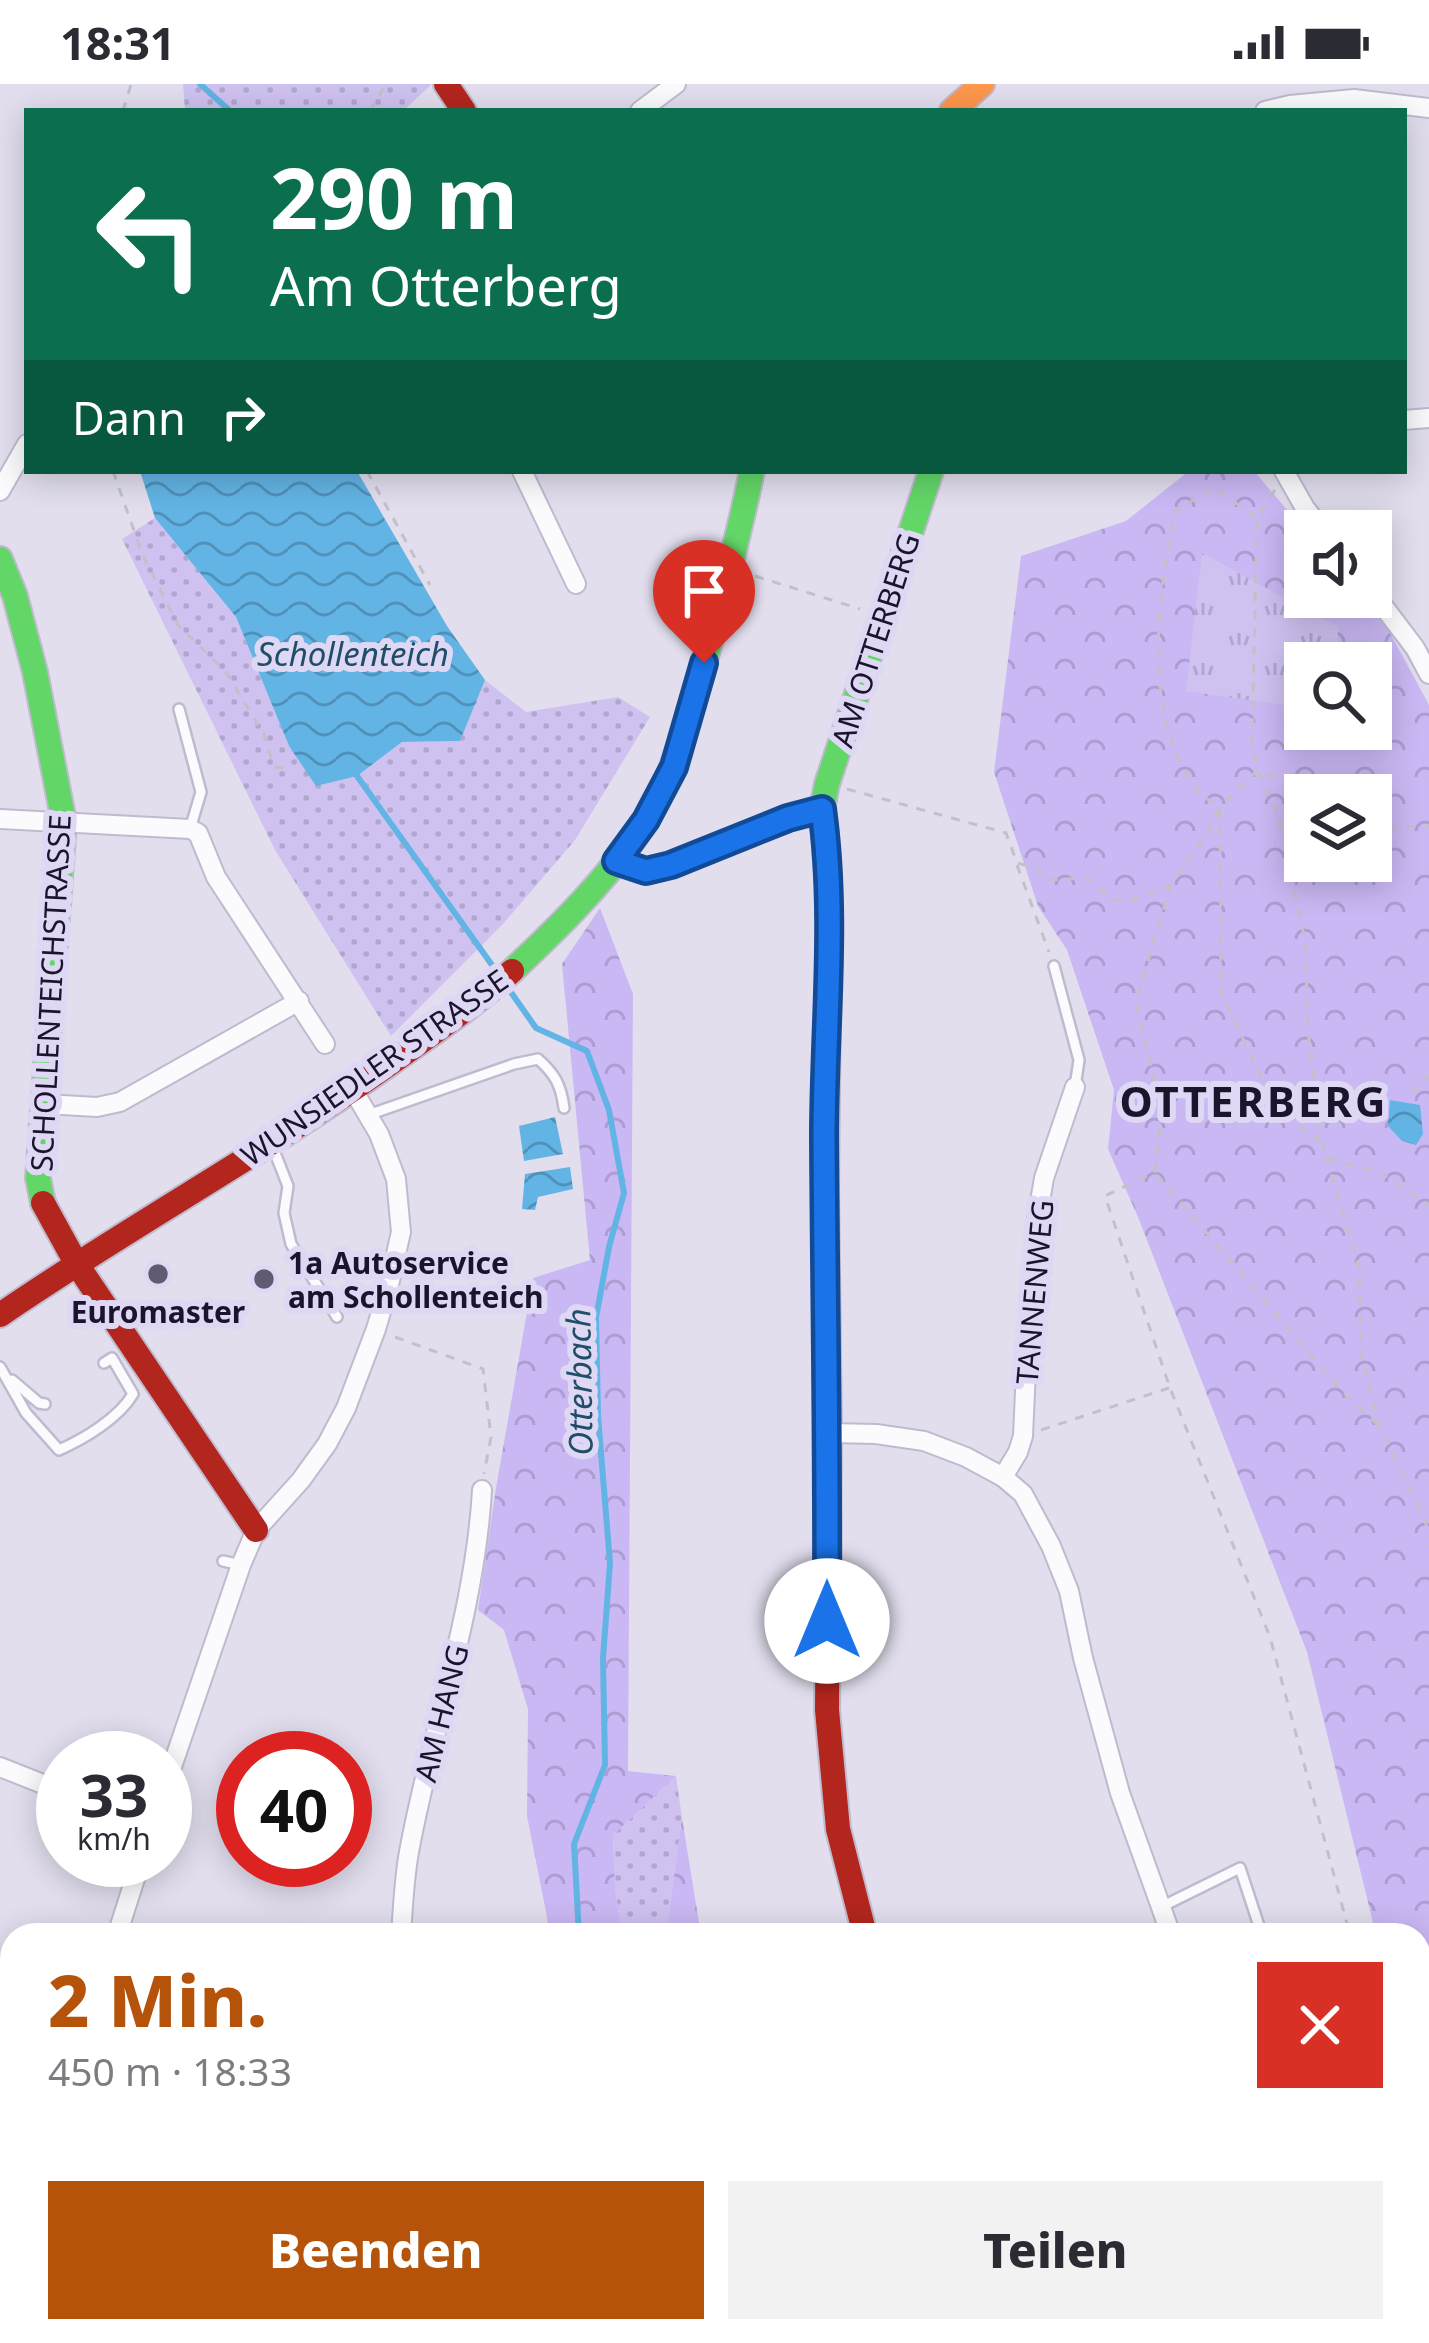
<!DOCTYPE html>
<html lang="de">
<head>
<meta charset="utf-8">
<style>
  :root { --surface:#fff; --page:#f2f2f3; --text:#2b2b33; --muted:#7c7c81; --accent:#b45309 }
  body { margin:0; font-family:"Noto Sans",sans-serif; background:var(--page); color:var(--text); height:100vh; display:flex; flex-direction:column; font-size:45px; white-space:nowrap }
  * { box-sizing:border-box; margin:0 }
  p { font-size:39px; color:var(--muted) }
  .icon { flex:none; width:66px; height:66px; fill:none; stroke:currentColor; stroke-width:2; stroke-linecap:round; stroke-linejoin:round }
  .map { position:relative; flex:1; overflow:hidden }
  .drawer { position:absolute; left:0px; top:1839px; width:1431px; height:420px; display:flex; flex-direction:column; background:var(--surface); border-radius:36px 36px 0 0; box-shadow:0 6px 30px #0003 }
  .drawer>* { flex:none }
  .guide { position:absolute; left:24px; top:24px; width:1383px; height:366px; border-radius:0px; box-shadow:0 6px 30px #0003; background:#0b6e4f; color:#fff; overflow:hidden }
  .controls { position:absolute; left:1284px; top:426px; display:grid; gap:24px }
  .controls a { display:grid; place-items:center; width:108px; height:108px; border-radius:0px; background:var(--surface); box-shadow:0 6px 30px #0003; font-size:60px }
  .speed { position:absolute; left:36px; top:1647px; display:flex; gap:24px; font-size:60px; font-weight:700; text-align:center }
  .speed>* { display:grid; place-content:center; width:156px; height:156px; border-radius:50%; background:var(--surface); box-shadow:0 6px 30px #0003; line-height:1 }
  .speed small { font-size:30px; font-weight:400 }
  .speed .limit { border:18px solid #d22; background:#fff; color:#111 }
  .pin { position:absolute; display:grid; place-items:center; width:102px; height:102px; color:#fff; margin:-123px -51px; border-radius:50% 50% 50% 0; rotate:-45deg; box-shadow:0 0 12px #0007 }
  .pin .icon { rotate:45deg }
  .me { position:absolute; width:132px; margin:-66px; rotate:0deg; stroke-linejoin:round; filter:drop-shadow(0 0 9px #0008) }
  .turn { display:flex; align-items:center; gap:42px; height:252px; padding:0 48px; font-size:54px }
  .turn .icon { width:156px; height:156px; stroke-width:2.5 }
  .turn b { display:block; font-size:84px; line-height:102px }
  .then { display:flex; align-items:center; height:114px; padding:0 48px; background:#0003; gap:24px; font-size:45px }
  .round { display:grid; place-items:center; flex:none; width:126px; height:126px; border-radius:0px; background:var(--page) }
  .overview { display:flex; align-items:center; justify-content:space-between; height:204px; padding:0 48px }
  h1 { font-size:72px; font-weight:800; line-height:90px; color:var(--accent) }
  .button { display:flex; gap:24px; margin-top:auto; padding:24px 48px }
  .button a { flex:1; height:138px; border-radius:0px; background:var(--accent); color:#fff; font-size:48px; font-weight:800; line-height:138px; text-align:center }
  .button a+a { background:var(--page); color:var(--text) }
  .status { display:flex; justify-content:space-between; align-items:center; height:84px; padding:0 60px; background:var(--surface); direction:ltr }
  .status svg { height:33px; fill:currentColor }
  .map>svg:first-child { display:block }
</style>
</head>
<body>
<div class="status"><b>18:31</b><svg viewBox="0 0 49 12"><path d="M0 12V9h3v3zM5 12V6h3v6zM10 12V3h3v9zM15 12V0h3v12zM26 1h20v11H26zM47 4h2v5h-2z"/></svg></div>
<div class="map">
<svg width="1429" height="2259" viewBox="0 0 1429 2259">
  <defs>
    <pattern id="grass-dots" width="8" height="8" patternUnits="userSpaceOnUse" patternTransform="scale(3)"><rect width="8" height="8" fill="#cfc2f1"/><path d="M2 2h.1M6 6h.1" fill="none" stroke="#b1a6cf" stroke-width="1.8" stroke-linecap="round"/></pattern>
    <pattern id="forest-crowns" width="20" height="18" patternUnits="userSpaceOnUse" patternTransform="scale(3)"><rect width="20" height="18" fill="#cab8f4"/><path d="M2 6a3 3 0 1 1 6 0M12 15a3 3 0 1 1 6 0" fill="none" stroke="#ad9dd2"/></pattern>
    <pattern id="park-tufts" width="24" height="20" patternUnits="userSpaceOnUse" patternTransform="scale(3)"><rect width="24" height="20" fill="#cfc2f1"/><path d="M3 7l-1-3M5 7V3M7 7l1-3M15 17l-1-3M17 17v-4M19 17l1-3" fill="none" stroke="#b1a6cf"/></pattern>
    <pattern id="water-waves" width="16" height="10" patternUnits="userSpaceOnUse" patternTransform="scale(3)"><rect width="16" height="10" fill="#62b4e4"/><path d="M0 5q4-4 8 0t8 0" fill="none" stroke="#5091b9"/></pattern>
  </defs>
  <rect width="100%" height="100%" fill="#e2deee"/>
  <g fill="url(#grass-dots)">
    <polygon points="183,0 432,0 403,27 198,27 185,25"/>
    <polygon points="155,434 236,533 289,662 357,692 402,658 460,657 485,596 526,628 618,613 650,633 575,756 503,840 391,952 275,766 122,455"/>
    <polygon points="676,1692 682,1734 666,1851 622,1851 615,1804 613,1751"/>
    <polygon points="448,2247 596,2247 597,2259 448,2259"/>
  </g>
  <g fill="url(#forest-crowns)" fill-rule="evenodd">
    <path d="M1189,387H1254L1305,447V513H1361L1388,545L1429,621V2066L1419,2025V1851H1376L1307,1568L1138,1133L1108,1065L1114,1006L1067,866L1038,822L994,688L1021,472L1126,437ZM1305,579H1371V645H1305ZM1305,711H1371V777H1305Z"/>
    <polygon points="600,824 633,910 628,1687 676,1692 613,1751 615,1804 622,1851 548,1851 547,1833 527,1732 528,1625 504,1546 478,1526 496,1404 533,1194 590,1176 562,880"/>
    <polygon points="682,1734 701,1851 666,1851"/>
    <polygon points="596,2247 825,2247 823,2259 597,2259"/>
  </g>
  <polygon fill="url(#park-tufts)" points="1202,469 1338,543 1337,579 1305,579 1305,624 1186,607"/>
  <g fill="url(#water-waves)">
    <polygon points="140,387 357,387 447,542 485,596 460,657 402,658 357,692 316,702 289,662 236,533 155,434"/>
    <polygon points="1390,1016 1420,1021 1423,1050 1416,1061 1402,1057 1388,1042"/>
    <polygon points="555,1033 563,1070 524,1077 519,1042"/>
    <polygon points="570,1083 573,1105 538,1113 535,1126 522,1125 525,1090"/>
  </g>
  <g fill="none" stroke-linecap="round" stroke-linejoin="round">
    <g stroke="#62b4e4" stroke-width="6">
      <polyline points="200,0 230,27"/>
      <polyline points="357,692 497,888"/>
      <polyline points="508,904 536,944 587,967 609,1026 624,1109 609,1163 596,1234 598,1332 610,1479 603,1574 605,1681 574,1760 579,1851"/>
      <polyline points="678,2247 684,2259"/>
    </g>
    <g stroke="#c0bace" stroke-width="14">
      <g id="lane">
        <polyline points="179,625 201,708 190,745"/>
        <polyline points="1054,882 1079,976 1075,1003"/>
        <path d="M368,1031L514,980L538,975C555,990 561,1001 564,1024"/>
        <polyline points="273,1064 288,1102 284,1129 291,1160 337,1233"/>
        <path d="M0,1283L26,1329L59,1366C84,1355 119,1334 133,1310L112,1274L104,1279"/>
        <polyline points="12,1296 39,1319 45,1320"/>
        <polyline points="223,1477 241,1481"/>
        <polyline points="1163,1822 1240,1784 1262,1851"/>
        <polyline points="0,2006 12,2010"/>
        <polyline points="1004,2247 1006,2258 1009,2259"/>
        <polyline points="838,2259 843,2247"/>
        <polyline points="1112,2259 1119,2247"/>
      </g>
    </g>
    <g stroke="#c0bace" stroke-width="22">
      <g id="street">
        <polyline points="640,27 676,0"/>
        <polyline points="1265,27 1290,21 1354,15 1429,24"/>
        <polyline points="1404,336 1429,334"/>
        <polyline points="522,387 576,500"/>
        <polyline points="1284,387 1305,424 1323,447"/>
        <polyline points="0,407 27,360"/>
        <polyline points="1371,506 1415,564 1429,590"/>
        <polyline points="0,735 190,745 198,749 216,793 325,960"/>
        <polyline points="617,777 646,787 671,781 788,733 822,725"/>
        <polyline points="45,1020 97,1023 120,1018 299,917"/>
        <polyline points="829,1349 876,1350 924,1357 966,1373 1003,1393 1023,1410 1051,1462 1069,1507 1083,1574 1120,1709 1171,1851"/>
        <polyline points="1003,1393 1018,1368 1023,1352 1027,1263 1035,1201 1037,1135 1044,1094 1075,1003"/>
        <polyline points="0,1683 63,1708"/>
        <polyline points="165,1703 241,1481 256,1446 301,1396 327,1360 346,1324 376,1245 389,1201 401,1148 396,1095 379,1050 353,1006"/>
        <polyline points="117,1851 141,1776"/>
        <path d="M401,1851C403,1824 404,1795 409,1768C431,1647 475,1530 482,1406"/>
        <polyline points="0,2092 12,2079"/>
        <polyline points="1222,2259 1226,2247"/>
      </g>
    </g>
    <g stroke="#c0bace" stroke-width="28">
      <g id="fast">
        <polyline points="0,475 15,512 35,588 64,738 38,1094 43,1119"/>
        <path d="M512,887C560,842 611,792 646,736C672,694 684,648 698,600C719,529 737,459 752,387"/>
        <polyline points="826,1104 829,811 822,725 827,700 931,387"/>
        <polyline points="116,2259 139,2247"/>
      </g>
    </g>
    <g stroke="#c0bace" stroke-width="28">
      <g id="slow">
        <polyline points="952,27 982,0"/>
        <polyline points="1163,2247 1188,2259"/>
      </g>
    </g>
    <g stroke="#c0bace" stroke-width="28">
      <g id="jam">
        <polyline points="446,0 464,27"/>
        <polyline points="826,1104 829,1349 827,1626 838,1745 865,1851"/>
        <polyline points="43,1119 76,1179 256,1446"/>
        <path d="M0,1231C127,1144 262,1070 388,981C430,951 474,922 512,887"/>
        <polyline points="0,2238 15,2259"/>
      </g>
    </g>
    <g stroke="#c3c1c8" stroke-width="3" stroke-dasharray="9 9" stroke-linecap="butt">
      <polyline points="123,27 131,0"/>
      <polyline points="370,27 386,0"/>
      <polyline points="113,387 142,469 178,541 226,588 264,651 274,683 287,684"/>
      <polyline points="367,387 430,501"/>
      <path d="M1275,406L1257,434L1213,403L1175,428C1159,505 1144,612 1183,683C1194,702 1199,713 1220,722L1208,749L1171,800L1136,918L1162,1028L1155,1088L1105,1112L1170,1304L1270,1553L1350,1851"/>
      <polyline points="1257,436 1252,662 1258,686 1278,732 1306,861 1307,939 1322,1058 1325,1071 1342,1079 1379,1087 1429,1121"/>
      <polyline points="755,492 860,525"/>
      <polyline points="847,705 1006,749 1017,779 1036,784 1043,793 1051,796 1085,794 1092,797 1112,816 1132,816 1169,801"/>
      <polyline points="1371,739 1395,743 1429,742"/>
      <polyline points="1017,781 1049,868"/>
      <polyline points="1411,1008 1429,992"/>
      <polyline points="1321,1058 1274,1022 1221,908 1220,722 1258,686 1326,711"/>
      <polyline points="1326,1073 1359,1183 1361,1270 1379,1341 1425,1436 1429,1453"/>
      <polyline points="1157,1091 1342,1307 1377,1340"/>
      <polyline points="395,1253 483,1285 491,1353 484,1390"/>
      <polyline points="1041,1346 1169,1304"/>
      <polyline points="1419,2097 1429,2123"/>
      <polyline points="717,2259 721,2247"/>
    </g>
    <use href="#lane" stroke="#fbfafc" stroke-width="9"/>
    <use href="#street" stroke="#fbfafc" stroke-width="18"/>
    <use href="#fast" stroke="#63d668" stroke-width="24"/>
    <use href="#slow" stroke="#ff974d" stroke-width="24"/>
    <use href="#jam" stroke="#b3261e" stroke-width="24"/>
  </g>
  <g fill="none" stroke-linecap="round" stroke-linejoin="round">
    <g stroke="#114b97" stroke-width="30">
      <path id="route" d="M704,579L674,683L646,736L616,777L646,787L671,781L788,734L822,725C837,834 824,945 824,1053C825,1215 828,1376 827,1537"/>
    </g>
    <use href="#route" stroke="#1a73e8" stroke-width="21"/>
  </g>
  <g fill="#615b71" stroke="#dfd8f4" stroke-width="4.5">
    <circle cx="158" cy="1190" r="12"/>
    <circle cx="264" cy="1195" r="12"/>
  </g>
  <g text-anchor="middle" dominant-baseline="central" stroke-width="12" stroke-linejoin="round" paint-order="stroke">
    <g font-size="30" fill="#1c142d" stroke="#dfd8f4">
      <text transform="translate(875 556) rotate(-72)">AM OTTERBERG</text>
      <text transform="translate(50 909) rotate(-87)">SCHOLLENTEICHSTRASSE</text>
      <text transform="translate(374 983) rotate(-35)">WUNSIEDLER STRASSE</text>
      <text transform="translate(1034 1208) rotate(-85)">TANNENWEG</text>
      <text transform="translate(441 1629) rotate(-76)">AM HANG</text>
    </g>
    <g font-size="30" font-weight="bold" fill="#1c142d" stroke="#dfd8f4" text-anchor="start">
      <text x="288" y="1178">1a Autoservice<tspan x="288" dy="34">am Schollenteich</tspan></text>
      <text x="158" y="1227" text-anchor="middle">Euromaster</text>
    </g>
    <g font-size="33" font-style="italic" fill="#204d67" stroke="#dfd8f4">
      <text x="353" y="569">Schollenteich</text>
      <text transform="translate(579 1298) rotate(-91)">Otterbach</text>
    </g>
    <g font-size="42" font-weight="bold" letter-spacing="3" fill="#1c142d" stroke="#dfd8f4">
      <text x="1254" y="1016">OTTERBERG</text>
    </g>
  </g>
</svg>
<div class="controls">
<a><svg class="icon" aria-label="sound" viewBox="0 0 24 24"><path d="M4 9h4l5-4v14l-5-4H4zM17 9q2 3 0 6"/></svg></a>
<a><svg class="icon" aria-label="search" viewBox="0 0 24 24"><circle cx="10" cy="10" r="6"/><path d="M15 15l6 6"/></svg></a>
<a><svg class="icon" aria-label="layers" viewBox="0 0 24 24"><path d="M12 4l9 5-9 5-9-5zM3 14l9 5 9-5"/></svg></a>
</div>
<div class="speed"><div>33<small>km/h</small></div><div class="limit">40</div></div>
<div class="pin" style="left:704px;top:579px;background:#d93025"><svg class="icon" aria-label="arrive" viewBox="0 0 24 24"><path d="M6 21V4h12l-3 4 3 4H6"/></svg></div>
<svg class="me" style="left:827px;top:1537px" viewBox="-20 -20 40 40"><circle r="19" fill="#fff"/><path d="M0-13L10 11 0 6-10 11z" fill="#1a73e8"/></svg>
<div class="guide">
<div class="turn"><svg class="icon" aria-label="left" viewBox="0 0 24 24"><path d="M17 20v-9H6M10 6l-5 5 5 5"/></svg><div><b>290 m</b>Am Otterberg</div></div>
<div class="then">Dann<svg class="icon" aria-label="right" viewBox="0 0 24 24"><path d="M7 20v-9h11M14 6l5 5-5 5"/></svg></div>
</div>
<section class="drawer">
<div class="overview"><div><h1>2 Min.</h1><p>450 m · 18:33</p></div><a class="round" style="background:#d93025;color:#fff"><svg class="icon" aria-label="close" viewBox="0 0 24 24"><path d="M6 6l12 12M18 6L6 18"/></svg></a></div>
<div class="button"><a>Beenden</a><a>Teilen</a></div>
</section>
</div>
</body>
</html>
